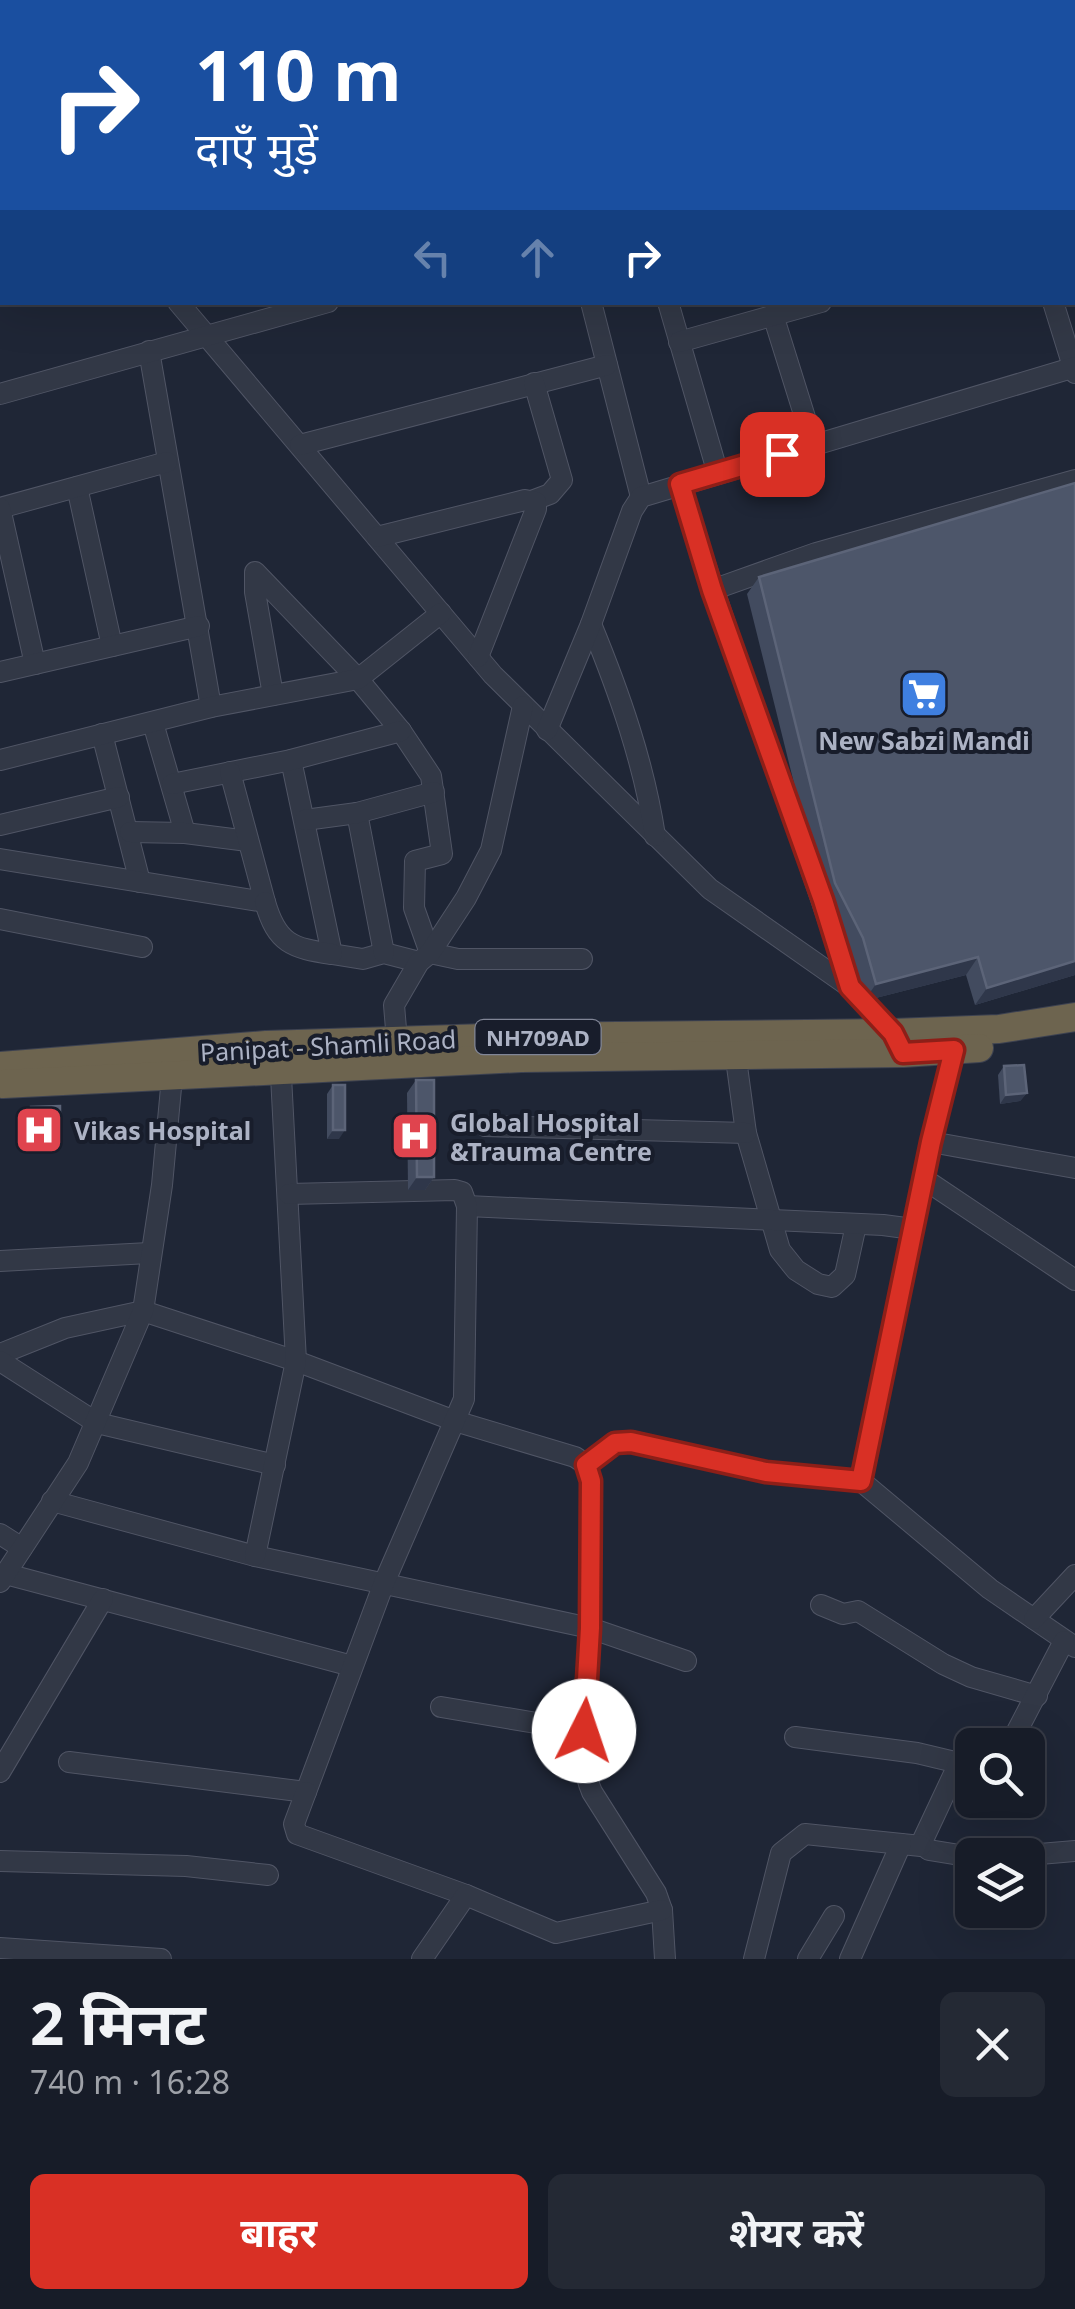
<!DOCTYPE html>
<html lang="hi">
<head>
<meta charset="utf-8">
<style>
  :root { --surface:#171c28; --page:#242934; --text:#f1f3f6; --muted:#9ea1a8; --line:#363a45; --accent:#d93025 }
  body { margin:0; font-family:"Noto Sans","Noto Sans Devanagari",sans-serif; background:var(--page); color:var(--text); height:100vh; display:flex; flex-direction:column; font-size:38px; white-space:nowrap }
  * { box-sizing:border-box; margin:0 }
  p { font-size:32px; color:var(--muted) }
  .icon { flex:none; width:55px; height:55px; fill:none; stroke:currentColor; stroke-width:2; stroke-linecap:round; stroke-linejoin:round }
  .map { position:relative; height:1959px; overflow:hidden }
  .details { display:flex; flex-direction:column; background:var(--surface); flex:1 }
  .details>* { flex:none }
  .top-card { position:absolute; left:0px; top:0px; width:1075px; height:305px; box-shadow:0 10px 40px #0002,0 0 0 2px var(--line); background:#1a4fa0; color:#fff; overflow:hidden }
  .controls { position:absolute; left:955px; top:1728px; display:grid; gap:20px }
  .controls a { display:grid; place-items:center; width:90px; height:90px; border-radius:15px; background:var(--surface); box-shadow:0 10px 40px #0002,0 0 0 2px var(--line); font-size:50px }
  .pin { position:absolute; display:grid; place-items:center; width:85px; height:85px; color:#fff; margin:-42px; border-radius:20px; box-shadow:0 5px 15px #0006 }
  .me { position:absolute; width:110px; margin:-55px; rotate:4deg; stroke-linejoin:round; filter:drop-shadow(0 0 8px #0008) }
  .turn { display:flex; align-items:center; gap:35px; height:210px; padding:0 30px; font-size:45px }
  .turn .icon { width:130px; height:130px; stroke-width:2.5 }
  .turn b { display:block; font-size:70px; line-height:85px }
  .lanes { display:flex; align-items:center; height:95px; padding:0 30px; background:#0003; justify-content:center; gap:50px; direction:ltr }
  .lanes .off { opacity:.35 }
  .round { display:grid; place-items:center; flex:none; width:105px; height:105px; border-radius:15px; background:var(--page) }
  .overview { display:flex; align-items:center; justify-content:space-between; height:170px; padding:0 30px }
  h1 { font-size:60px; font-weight:700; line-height:75px }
  .cta { display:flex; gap:20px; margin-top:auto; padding:20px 30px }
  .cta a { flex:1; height:115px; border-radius:15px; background:var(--accent); color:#fff; font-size:40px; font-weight:700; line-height:115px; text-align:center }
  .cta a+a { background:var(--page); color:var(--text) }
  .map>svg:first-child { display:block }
</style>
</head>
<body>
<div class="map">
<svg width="1075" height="1959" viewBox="0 0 1075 1959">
  <rect width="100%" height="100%" fill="#1f2636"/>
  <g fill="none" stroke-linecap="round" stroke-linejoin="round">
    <g stroke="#303d5c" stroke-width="5">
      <polyline points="239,2 246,0"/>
      <polyline points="0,94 2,93"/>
    </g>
    <g stroke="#505565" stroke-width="22">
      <g id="minor">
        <polyline points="340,0 341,2"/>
        <polyline points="396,0 397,2"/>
        <polyline points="461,0 462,2"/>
        <polyline points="530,0 531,2"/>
        <polyline points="598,0 598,2"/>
        <polyline points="720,0 721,2"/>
        <polyline points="784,0 785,2"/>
        <polyline points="81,2 81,0"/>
        <polyline points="191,2 198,0"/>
        <polyline points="296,2 303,0"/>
        <polyline points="647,2 656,1"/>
        <polyline points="943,2 952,0"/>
        <polyline points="0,61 2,60"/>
        <polyline points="1072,94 1075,93"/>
        <polyline points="178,302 493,675 710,889 850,987 896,1038"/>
        <polyline points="591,302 641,497"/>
        <polyline points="668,302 718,474"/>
        <polyline points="1053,302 1075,373"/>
        <polyline points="773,315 813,443"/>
        <polyline points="679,342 821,302"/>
        <polyline points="149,351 211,707"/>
        <polyline points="0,394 328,302"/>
        <polyline points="300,445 607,365"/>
        <path d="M680,484C731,654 797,818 850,987"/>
        <polyline points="77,487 112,646"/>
        <polyline points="534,500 550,494 562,480 534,383"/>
        <polyline points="0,508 167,462"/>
        <polyline points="0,508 35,664"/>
        <polyline points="377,537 525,500 536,502 536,509 478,657"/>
        <polyline points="712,590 816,553 1075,480"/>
        <path d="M591,624C619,692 644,763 655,836"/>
        <polyline points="0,672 199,626"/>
        <polyline points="273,695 255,592 255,572 358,679 401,731 431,776 442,854 415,861 414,908 430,953 458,959 582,959"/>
        <polyline points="153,723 185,833"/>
        <polyline points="547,730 591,624 632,511 641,497 1075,367"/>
        <polyline points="102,734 140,882"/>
        <polyline points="0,760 211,707 358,679 441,613"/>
        <polyline points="291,760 332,954 363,959 384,953 419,962"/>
        <polyline points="172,784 291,760 401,731"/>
        <polyline points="357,813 384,953"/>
        <polyline points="305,820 357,813 434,792"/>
        <polyline points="0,825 119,797"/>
        <polyline points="130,832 185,833 248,841"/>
        <polyline points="0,859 265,902 230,772"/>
        <path d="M265,902C277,944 292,948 332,954"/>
        <polyline points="0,919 142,947"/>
        <polyline points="397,1041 394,1005 419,962 430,953 466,898 491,850 523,706"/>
        <polyline points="734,1044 746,1133 780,1250 796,1270 818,1284 832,1287 845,1275 856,1225"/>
        <polyline points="485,1126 746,1133"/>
        <polyline points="931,1142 1075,1168"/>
        <polyline points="924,1179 1075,1280"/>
        <polyline points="467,1206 883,1225 913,1229"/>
        <polyline points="0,1261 149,1253"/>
        <path d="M0,1354L65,1328L143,1311L296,1361L455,1421L575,1457L587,1465L591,1481C591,1530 592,1580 590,1629C588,1676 573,1749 592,1792L656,1893L662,1910L665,1959"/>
        <polyline points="0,1361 97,1423 275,1465"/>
        <polyline points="587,1465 615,1443 631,1441 766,1472 861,1481 990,1589 1075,1647"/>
        <polyline points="861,1481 931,1142 954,1050"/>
        <polyline points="52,1501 255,1556 590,1628 686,1661"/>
        <polyline points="0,1534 22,1548"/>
        <polyline points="255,1556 296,1361 280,1057"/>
        <polyline points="6,1574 352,1666"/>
        <polyline points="0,1582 78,1463 143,1311 162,1185 172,1077"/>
        <polyline points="821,1605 843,1614 858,1611 943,1664 971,1677 1037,1696"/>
        <polyline points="1034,1619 1075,1575"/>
        <polyline points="441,1707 584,1731"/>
        <polyline points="795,1737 917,1753 959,1763"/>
        <polyline points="1004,1745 1015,1735 1064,1641"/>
        <polyline points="972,1758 959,1763 921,1844 929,1850 972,1857"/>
        <polyline points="69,1762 306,1792 384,1583 464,1399 467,1206 462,1192 455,1190 289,1194"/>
        <polyline points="0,1772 103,1599"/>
        <polyline points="306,1792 294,1824 297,1834 466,1895"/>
        <polyline points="1028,1855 1075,1851"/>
        <polyline points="0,1861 186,1866 268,1875"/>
        <polyline points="0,1948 161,1959"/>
        <polyline points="422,1959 466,1895 556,1933 662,1910"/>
        <polyline points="754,1959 781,1853 805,1834 921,1846"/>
        <polyline points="808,1959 834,1916"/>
        <polyline points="850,1959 901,1844"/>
      </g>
    </g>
    <g stroke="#3d4251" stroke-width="30">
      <g id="highway">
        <polyline points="0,1066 266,1045 520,1037 893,1033 999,1029 1075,1017"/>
        <polyline points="3,1084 521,1058 903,1053 979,1048"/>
      </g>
    </g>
    <use href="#minor" stroke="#323846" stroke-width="20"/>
    <use href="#highway" stroke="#6d644f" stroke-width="28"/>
  </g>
  <g fill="#424b5f">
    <polygon points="759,577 1075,975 975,1005 966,975 864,1001 851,955 823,900 747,594"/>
    <polygon points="1004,1066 1027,1093 1020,1101 1000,1104 998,1075"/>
    <polygon points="416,1080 434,1177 425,1190 408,1190 407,1093"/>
    <polygon points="333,1085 339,1139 327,1139 327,1094"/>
    <polygon points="31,1107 54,1142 26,1143 25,1116"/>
  </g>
  <g fill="#2f374a">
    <polygon points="978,957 966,975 864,1001 876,984"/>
    <polygon points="1075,961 1075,975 975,1005 987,988"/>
    <polygon points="1027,1093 1020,1101 1000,1104 1006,1095"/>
    <polygon points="333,1130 345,1130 339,1139 327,1139"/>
    <polygon points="60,1133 54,1142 26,1143 32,1134"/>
    <polygon points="417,1177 434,1177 425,1190 408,1190"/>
  </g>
  <g fill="#4d566a" stroke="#5c6478" stroke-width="2.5">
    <polygon points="1075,483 1075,961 987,988 978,957 876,984 863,938 835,883 759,577"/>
    <polygon points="1024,1065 1027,1093 1006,1095 1004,1066"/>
    <polygon points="416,1080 434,1080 434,1177 417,1177"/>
    <rect x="333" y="1085" width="12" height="45"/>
    <polygon points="60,1106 60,1133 32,1134 31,1107"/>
  </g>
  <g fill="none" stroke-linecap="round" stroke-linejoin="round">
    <g stroke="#8d1f18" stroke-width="25">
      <polyline id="route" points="584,1731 590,1628 591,1481 586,1465 615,1443 631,1442 766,1472 861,1481 931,1142 954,1050 903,1053 893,1033 850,987 823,900 712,590 680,484 782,454"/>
    </g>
    <use href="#route" stroke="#d93025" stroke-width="18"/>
  </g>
  <defs>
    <g id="supermarket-square" transform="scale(2.5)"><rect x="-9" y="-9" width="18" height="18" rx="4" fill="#3f7fe0" stroke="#181d2b"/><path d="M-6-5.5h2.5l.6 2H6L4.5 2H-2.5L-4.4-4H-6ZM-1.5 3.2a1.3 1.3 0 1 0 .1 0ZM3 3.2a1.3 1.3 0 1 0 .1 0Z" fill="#fff"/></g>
    <g id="hospital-square" transform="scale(2.5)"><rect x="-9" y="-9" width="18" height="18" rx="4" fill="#e0444e" stroke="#181d2b"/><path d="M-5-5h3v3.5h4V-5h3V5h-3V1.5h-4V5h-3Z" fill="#fff"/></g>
  </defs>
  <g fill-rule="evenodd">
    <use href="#supermarket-square" x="924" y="694"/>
    <use href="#hospital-square" x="39" y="1130"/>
    <use href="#hospital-square" x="415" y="1136"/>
  </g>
  <g text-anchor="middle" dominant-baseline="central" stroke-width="8" stroke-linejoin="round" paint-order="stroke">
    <rect fill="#181d2b" stroke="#808596" stroke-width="2.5" x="475.5" y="1020" width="125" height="34" rx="8"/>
    <g font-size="22" font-weight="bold" fill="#acb2c4">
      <text x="538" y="1037">NH709AD</text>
    </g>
    <g font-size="25" font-weight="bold" fill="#acb2c4" stroke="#181d2b" text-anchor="start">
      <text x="924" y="740" text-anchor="middle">New Sabzi Mandi</text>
      <text x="450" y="1122">Global Hospital<tspan x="450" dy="29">&amp;Trauma Centre</tspan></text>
      <text x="74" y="1130">Vikas Hospital</text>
    </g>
    <g font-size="25" fill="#acb2c4" stroke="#181d2b">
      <text transform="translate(328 1045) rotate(-3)">Panipat - Shamli Road</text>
    </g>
  </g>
</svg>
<div class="controls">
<a><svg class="icon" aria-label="search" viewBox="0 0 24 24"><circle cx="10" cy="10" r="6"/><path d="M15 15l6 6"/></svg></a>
<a><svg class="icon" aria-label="layers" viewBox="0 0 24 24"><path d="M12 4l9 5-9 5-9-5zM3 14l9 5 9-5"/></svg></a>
</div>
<div class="pin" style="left:782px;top:454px;background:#d93025"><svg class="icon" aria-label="arrive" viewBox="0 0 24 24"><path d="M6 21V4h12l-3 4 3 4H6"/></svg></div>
<svg class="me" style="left:584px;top:1731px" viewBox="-20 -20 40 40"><circle r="19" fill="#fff"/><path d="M0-13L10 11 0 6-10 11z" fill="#d93025"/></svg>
<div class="top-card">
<div class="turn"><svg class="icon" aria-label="right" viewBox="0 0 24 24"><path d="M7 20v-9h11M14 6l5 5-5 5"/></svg><div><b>110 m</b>दाएँ मुड़ें</div></div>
<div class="lanes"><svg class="icon off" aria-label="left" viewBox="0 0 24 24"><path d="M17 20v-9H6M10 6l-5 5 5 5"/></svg><svg class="icon off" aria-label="ahead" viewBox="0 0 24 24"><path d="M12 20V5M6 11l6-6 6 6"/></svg><svg class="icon" aria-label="right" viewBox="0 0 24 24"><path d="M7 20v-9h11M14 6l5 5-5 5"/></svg></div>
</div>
</div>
<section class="details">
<div class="overview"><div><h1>2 मिनट</h1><p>740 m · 16:28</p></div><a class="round"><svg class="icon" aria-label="close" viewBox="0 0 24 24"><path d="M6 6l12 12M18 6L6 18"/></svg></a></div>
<div class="cta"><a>बाहर</a><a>शेयर करें</a></div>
</section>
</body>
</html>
